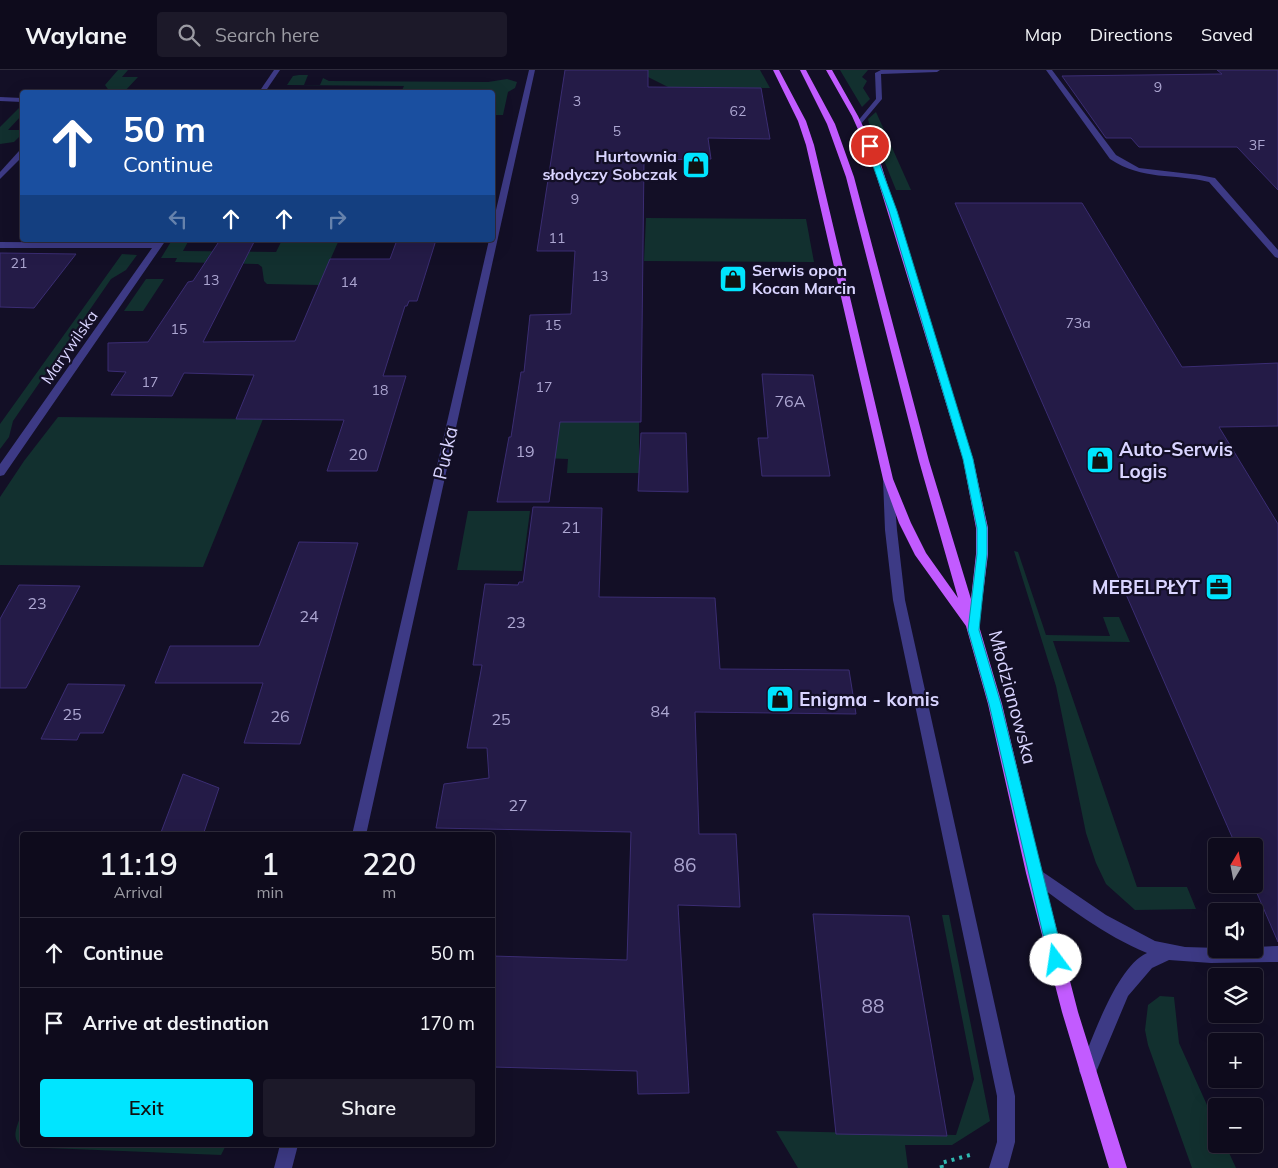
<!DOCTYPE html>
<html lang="en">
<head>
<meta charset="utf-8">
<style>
  :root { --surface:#0e0b1c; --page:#1c1929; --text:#f1f3f6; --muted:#9b9ba3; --line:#2e2b3b; --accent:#00e5ff }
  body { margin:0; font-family:Mulish,sans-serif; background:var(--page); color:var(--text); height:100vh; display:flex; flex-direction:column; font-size:19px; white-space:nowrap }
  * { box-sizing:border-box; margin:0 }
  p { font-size:16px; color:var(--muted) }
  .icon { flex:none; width:28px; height:28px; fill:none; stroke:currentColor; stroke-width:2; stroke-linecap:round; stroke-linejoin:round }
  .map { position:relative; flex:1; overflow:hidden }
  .side { position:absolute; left:20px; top:762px; width:475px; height:315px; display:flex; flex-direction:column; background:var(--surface); border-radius:5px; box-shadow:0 5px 20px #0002,0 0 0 1px var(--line) }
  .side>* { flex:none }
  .top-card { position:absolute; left:20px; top:20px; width:475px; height:152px; border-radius:5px; box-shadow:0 5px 20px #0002,0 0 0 1px var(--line); background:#1a4fa0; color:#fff; overflow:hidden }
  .needle { width:32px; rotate:10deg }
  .buttons { position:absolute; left:1208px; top:768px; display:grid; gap:10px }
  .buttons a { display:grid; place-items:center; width:55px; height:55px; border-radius:5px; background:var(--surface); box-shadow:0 5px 20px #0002,0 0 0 1px var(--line); font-size:25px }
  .pin { position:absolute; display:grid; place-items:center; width:42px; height:42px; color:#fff; margin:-21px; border:2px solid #fff; border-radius:50%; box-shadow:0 1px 5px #0007 }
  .me { position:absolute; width:55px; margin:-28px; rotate:346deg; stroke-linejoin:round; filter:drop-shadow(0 0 4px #0008) }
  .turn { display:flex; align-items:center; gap:18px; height:105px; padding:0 20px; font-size:22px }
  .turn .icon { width:65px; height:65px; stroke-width:2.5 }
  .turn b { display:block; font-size:35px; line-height:42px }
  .lanes { display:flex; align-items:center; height:48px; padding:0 20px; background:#0003; justify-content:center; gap:25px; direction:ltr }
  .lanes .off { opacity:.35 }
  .eta { display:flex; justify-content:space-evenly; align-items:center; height:85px; text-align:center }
  .eta b { font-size:30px; font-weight:600; line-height:35px }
  .primary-button { display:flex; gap:10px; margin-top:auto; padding:10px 20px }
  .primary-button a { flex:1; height:58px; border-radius:5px; background:var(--accent); color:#111; font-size:20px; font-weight:600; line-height:58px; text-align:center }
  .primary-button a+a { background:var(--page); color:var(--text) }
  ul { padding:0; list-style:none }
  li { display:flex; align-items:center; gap:15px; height:70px; padding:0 20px; border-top:1px solid var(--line) }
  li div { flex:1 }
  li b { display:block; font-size:19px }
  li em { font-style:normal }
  header { display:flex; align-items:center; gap:30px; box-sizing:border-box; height:70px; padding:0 25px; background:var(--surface); border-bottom:1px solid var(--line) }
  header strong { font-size:24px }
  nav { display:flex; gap:28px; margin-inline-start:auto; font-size:18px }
  .search { width:350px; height:45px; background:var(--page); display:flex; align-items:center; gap:12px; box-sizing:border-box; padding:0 18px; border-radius:5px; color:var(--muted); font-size:19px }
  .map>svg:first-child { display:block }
</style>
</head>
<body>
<header>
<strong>Waylane</strong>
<div class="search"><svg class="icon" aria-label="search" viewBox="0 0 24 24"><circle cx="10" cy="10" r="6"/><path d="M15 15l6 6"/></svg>Search here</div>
<nav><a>Map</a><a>Directions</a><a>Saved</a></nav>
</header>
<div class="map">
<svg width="1278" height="1098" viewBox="0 0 1278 1098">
  <rect width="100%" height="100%" fill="#130f26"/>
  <g fill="#12302f">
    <polygon points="118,0 128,0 122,7 138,7 124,22 110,22 105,15"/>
    <polygon points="647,0 760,0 770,18 668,17 648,7"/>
    <polygon points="840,0 868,0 862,7 867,11 863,18 870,29 862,37"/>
    <polygon points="299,5 308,5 304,15 320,15 323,8 329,11 488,12 507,9 517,12 515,18 508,22 503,45 493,45 492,22 401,22 404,16 287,15 293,6"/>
    <polygon points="22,35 22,45 8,60 22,60 22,64 14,72 0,74 0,57"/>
    <polygon points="876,42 911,120 896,120 869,53 868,49"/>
    <polygon points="646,148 806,149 814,192 644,191"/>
    <polygon points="172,170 189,170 183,181 276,182 282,170 339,170 319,215 267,214 264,211 262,197 258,194 175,192 177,188 161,188"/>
    <polygon points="122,184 137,185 126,200 111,209 13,351 9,367 0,379 0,354"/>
    <polygon points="146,209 164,209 143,241 124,241"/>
    <polygon points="58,347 263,349 203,497 0,495 0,427 24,391"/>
    <polygon points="546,352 639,352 639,403 567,403 568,389 542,388"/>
    <polygon points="468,441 530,441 522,501 457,500"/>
    <polygon points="1014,481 1018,482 1046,565 1110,566 1103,547 1119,547 1130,572 1053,571 1137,817 1187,817 1196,839 1135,840 1106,814 1096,793 1086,763 1056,616"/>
    <polygon points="942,845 949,845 990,1051 952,1075 905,1075 908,1098 798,1098 776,1061 956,1065 974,1009"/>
    <polygon points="1160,926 1174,927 1179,973 1216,1055 1216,1074 1225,1074 1236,1098 1192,1098 1148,975 1145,960 1148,935"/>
    <path d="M21,1044L22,1075H226L221,1085L23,1077C10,1068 17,1058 21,1044Z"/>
  </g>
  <g fill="#241b47" stroke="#3b2d73">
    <polygon points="565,0 648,0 648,17 761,18 770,69 708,68 711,89 644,90 641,352 560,352 549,432 497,432 509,367 511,367 521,302 524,302 530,245 571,244 575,181 537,181"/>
    <polygon points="1217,0 1278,0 1278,120 1237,77 1139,77 1131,68 1106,68 1062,6 1222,4"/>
    <polygon points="955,133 1082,133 1182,297 1278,293 1278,356 1219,357 1278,454 1278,872 1253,814 1254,776 1236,776"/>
    <polygon points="220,170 255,170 203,272 295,271 330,189 390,189 397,170 436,170 417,231 409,231 407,236 405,236 383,306 406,306 377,401 327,401 344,350 236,349 254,305 184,303 172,326 111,325 126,302 108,301 108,273 148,272 188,212 193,211"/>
    <polygon points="0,183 76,184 34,238 0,237"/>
    <polygon points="762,304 813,305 830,406 762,406 758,368 768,368"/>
    <polygon points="641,363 686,363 688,422 638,421"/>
    <polygon points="533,437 602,438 599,527 715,528 720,599 849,600 856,644 695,642 699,764 736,764 740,837 678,835 689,1023 638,1024 637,1001 492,997 492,886 627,890 631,762 436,758 444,714 489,708 487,678 467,678 482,595 473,595 485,514 518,515 519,512 523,512"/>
    <polygon points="299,472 358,473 300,674 244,673 263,613 155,613 170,576 259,576"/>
    <polygon points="19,515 80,516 26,618 0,618 0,549"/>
    <polygon points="68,614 125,615 103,663 80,663 77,670 41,669"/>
    <polygon points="183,704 219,718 203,765 160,765"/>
    <polygon points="813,844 909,846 947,1066 836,1064"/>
  </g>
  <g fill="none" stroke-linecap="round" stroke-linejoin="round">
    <polyline stroke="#2fb8b0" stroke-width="4" stroke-dasharray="3 5" stroke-linecap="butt" points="942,1098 941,1093 970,1085"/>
    <g fill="#3d3a85" fill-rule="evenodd">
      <polygon points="274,0 280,0 265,22 259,22"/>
      <polygon points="529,0 535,0 366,765 352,765 489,170 492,170 492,157"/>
      <polygon points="881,0 940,0 937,2 881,4 882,29 861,54 857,54 857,52 876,29 875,3"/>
      <path d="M1046,0H1052L1116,85L1139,98L1199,105L1215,108L1278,180V188L1275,187L1209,112C1173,103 1143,111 1110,89Z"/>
      <polygon points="0,27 22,28 22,32 0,31"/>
      <polygon points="19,81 22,81 22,87 0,109 0,102"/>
      <polygon points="158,170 166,170 4,405 0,406 0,394 152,178 0,178 0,172 155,173"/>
      <polygon points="888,405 893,409 897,460 905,530 1015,1026 1015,1072 1008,1098 989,1098 997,1072 997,1026 893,530 885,460 883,409"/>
      <path d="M1034,796L1106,845L1155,871L1185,877L1254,879V877L1278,876V892L1211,893L1169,890L1152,898L1128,926L1094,1007L1088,1010L1082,1007L1079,1001C1092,970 1116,897 1147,883C1104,865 1066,836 1029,808L1026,803L1029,798Z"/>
      <polygon points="280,1075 298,1075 292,1098 274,1098"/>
    </g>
    <polygon fill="#c25bff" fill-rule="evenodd" points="773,0 779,0 806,51 814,75 893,409 911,453 926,483 958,528 919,391 846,107 827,54 800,0 806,0 835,54 854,107 929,391 971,529 976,484 976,458 963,389 872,91 852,46 826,0 832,0 858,46 880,91 973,389 988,458 988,484 979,556 1002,634 1042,803 1078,942 1127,1098 1109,1098 1062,942 1026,803 988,634 966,556 915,485 899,453 883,409 806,75 798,51"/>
  </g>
  <polygon fill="#00e5ff" stroke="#0095a6" points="870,74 873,76 897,141 973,389 987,458 987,484 979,560 1001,634 1064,890 1061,895 1056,897 1051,895 1049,890 989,634 968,560 977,484 977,458 963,389 889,141 866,76"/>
  <defs>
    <g id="shop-square" transform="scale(1.4375)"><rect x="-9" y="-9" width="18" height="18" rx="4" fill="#00e5ff" stroke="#130f26"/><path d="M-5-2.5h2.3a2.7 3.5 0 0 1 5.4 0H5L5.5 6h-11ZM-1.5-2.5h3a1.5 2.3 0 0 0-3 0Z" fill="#111"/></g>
    <g id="office-square" transform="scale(1.4375)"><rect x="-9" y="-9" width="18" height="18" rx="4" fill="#00e5ff" stroke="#130f26"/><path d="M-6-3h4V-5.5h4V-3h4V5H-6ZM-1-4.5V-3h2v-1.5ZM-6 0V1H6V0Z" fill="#111"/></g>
  </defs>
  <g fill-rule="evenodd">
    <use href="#shop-square" x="696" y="95"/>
    <use href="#shop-square" x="733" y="209"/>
    <use href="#shop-square" x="1100" y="390"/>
    <use href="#office-square" x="1219" y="517"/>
    <use href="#shop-square" x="780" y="629"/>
  </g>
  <g text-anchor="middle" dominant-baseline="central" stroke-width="4.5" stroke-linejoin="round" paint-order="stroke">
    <g font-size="14" fill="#aca6d1">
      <text x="1158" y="17">9</text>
      <text x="577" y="31">3</text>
      <text x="738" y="41">62</text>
      <text x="617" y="61">5</text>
      <text x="1257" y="75">3F</text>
      <text x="575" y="129">9</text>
      <text x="557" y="168">11</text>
      <text x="19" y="193">21</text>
      <text x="600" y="206">13</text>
      <text x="211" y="210">13</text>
      <text x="349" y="212">14</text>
      <text x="1078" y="253">73a</text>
      <text x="553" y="255">15</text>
      <text x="179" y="259">15</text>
      <text x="150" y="312">17</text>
      <text x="544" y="317">17</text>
      <text x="380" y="320">18</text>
    </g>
    <g font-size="16" font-weight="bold" fill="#d9d4ff" stroke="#130f26" text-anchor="end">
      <text x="677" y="86">Hurtownia<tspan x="677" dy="18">słodyczy Sobczak</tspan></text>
      <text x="752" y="200" text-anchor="start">Serwis opon<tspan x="752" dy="18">Kocan Marcin</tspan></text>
    </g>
    <g font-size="16" fill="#d9d4ff" stroke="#130f26">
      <text transform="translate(69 277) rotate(-55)">Marywilska</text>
    </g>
    <g font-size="16" fill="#aca6d1">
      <text x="790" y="331">76A</text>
      <text x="525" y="381">19</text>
      <text x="358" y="384">20</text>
      <text x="571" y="457">21</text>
      <text x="37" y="533">23</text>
      <text x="309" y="546">24</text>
      <text x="516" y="552">23</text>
      <text x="660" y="641">84</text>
      <text x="72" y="644">25</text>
      <text x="280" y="646">26</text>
      <text x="501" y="649">25</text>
      <text x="518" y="735">27</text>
    </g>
    <g font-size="19" font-weight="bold" fill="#d9d4ff" stroke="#130f26" text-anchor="start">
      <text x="1119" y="379">Auto-Serwis<tspan x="1119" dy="22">Logis</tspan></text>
      <text x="1200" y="517" text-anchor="end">MEBELPŁYT</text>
      <text x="799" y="629">Enigma - komis</text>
    </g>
    <g font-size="19" fill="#d9d4ff" stroke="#130f26">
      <text transform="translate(445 383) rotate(-77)">Pucka</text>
      <text transform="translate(1013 627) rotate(75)">Młodzianowska</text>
    </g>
    <g font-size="19" fill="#aca6d1">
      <text x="685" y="795">86</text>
      <text x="873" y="936">88</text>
    </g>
  </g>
</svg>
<div class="buttons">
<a><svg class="needle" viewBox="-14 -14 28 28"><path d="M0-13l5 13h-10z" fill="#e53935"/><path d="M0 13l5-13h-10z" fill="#9b9ba3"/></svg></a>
<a><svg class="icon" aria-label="sound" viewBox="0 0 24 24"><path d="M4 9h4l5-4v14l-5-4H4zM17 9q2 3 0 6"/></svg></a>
<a><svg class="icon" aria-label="layers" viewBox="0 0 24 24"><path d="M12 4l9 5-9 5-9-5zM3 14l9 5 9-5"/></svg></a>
<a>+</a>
<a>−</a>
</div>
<div class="pin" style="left:870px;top:76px;background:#d93025"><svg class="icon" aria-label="arrive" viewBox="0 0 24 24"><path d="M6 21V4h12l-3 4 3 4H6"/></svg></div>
<svg class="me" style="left:1056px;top:890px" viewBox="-20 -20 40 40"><circle r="19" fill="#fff"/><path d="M0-13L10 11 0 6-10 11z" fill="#00e5ff"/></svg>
<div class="top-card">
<div class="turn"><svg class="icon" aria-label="ahead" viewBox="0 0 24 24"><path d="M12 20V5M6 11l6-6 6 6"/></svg><div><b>50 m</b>Continue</div></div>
<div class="lanes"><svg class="icon off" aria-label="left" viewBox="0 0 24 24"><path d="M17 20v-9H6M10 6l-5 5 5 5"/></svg><svg class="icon" aria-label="ahead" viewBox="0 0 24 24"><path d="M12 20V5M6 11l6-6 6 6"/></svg><svg class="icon" aria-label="ahead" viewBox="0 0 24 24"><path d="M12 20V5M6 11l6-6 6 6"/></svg><svg class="icon off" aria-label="right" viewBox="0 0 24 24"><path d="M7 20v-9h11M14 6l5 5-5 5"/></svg></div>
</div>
<section class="side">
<div class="eta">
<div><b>11:19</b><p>Arrival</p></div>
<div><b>1</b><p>min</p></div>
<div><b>220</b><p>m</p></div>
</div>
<ul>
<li><svg class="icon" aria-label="ahead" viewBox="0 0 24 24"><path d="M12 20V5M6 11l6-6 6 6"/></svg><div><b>Continue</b></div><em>50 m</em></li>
<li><svg class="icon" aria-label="arrive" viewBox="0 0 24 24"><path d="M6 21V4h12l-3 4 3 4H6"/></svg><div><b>Arrive at destination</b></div><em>170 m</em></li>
</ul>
<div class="primary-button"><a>Exit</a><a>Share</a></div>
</section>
</div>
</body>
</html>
